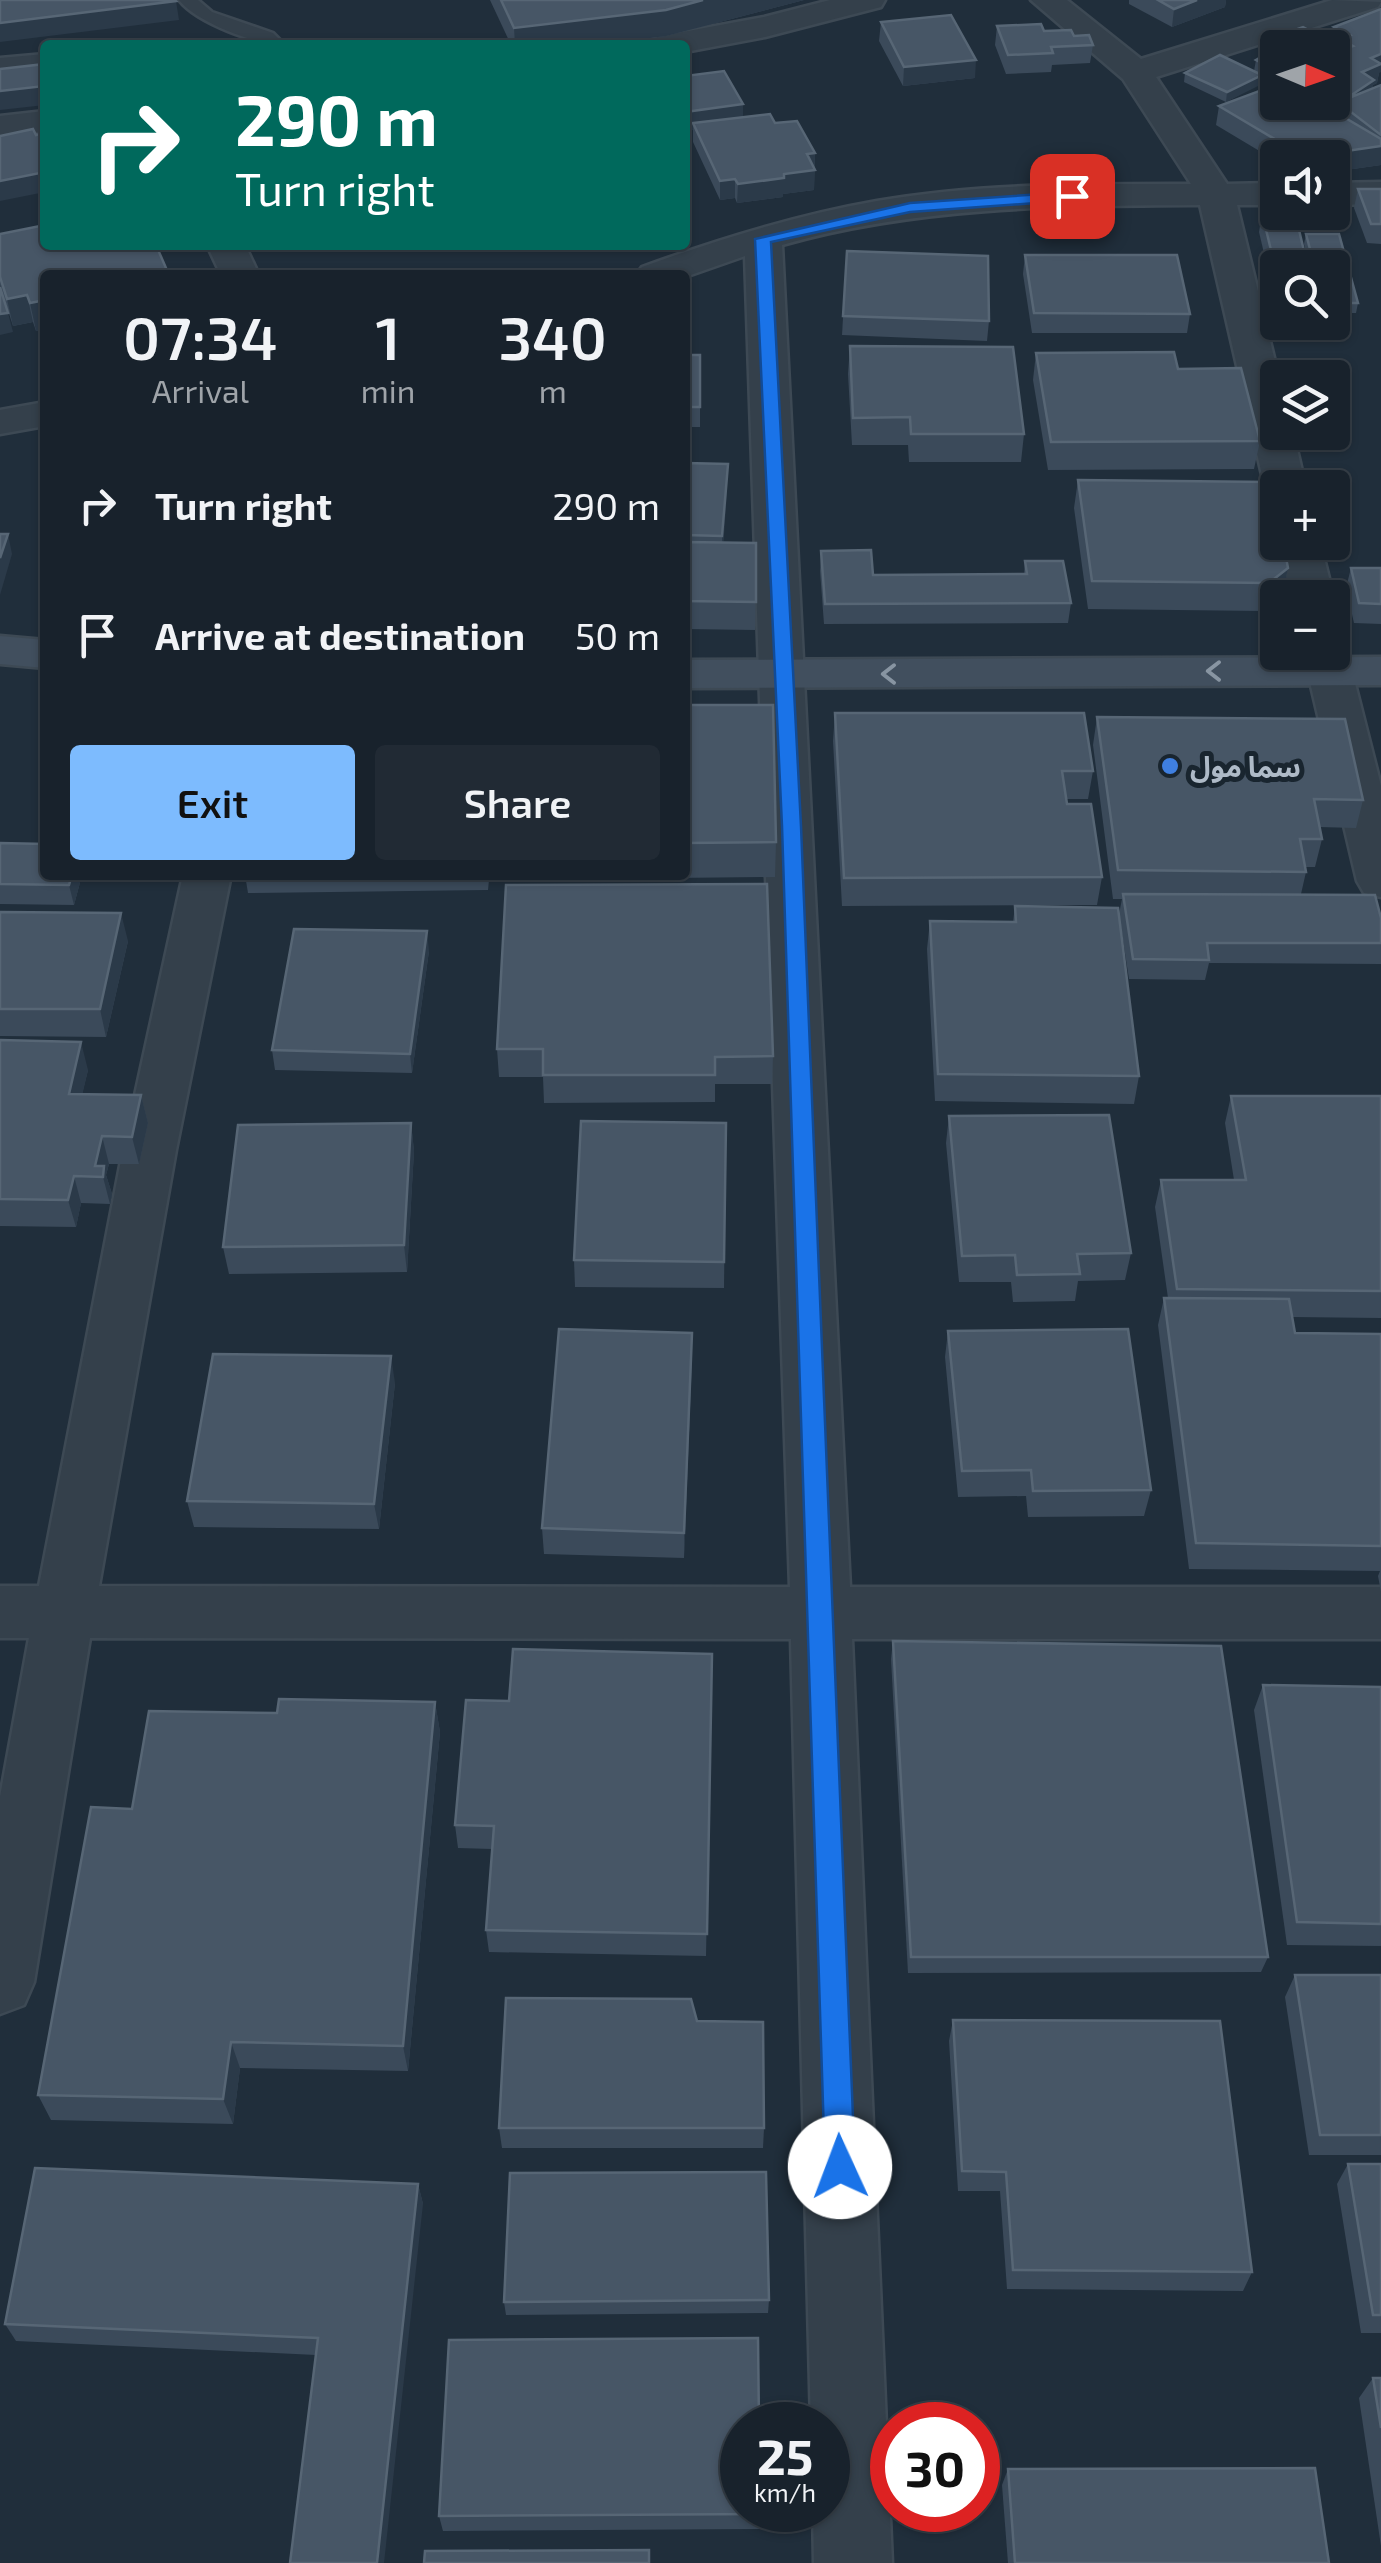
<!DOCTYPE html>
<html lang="en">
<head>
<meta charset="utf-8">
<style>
  :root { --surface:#18222c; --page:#212a34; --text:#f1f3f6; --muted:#9fa4a9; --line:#363f48; --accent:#7dbbfe }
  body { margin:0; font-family:"Exo 2","Noto Sans Arabic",sans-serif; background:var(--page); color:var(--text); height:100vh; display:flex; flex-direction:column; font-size:38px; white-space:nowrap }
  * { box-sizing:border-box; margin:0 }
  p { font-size:32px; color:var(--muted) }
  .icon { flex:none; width:55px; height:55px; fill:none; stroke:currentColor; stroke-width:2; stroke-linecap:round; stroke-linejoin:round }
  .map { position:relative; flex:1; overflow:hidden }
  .sheet { position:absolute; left:40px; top:270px; width:650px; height:610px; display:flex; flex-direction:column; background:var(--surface); border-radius:10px; box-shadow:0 2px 8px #0004,0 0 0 2px var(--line) }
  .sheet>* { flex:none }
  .top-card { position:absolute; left:40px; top:40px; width:650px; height:210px; border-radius:10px; box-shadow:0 2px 8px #0004,0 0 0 2px var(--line); background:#00695c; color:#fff; overflow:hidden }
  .needle { width:65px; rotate:92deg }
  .tools { position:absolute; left:1260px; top:30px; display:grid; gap:20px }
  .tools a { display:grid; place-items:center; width:90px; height:90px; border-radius:10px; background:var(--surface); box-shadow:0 2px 8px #0004,0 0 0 2px var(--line); font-size:50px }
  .speed { position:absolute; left:720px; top:2402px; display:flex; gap:20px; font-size:50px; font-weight:700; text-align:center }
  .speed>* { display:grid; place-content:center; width:130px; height:130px; border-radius:50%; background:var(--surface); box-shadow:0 2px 8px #0004,0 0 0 2px var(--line); line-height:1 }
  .speed small { font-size:25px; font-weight:400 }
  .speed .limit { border:15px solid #d22; background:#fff; color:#111 }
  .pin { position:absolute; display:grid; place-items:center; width:85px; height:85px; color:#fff; margin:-42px; border-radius:20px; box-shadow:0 5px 15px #0006 }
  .me { position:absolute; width:110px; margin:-55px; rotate:358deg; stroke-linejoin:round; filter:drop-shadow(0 0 8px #0008) }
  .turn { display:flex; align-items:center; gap:35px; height:210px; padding:0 30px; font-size:45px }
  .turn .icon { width:130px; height:130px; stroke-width:2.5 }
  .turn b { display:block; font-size:70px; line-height:85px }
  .eta { display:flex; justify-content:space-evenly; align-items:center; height:170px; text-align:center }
  .eta b { font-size:60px; font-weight:600; line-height:70px }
  .action { display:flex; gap:20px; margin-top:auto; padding:20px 30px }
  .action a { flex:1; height:115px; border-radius:10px; background:var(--accent); color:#111; font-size:40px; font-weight:600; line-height:115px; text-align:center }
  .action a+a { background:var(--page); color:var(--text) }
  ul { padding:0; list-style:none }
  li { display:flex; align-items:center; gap:30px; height:130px; padding:0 30px }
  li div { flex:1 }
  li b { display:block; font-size:38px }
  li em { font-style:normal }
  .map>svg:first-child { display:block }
</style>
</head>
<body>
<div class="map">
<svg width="1381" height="2563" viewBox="0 0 1381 2563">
  <rect width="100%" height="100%" fill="#202e3b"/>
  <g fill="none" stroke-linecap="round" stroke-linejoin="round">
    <g stroke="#3d4954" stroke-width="5">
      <g id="service">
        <path d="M179,0H198L212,12L273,33L285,45C257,45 197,23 179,0Z"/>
        <polygon points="45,54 45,66 0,70 0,58"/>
      </g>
    </g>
    <g stroke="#3d4954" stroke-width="5">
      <g id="minor">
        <path d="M1031,0H1067L1141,59L1332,0L1381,2L1378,7L1156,77L1227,184L1278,183V205H1237L1279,378L1278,432H1293L1306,488H1278V498L1265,488L1200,205C1060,206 918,206 782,245L850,1587H1381V1639H852L892,2563H814L813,2510H828V2425H811L791,1639L90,1638L34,1982L24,2005L0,2014V1797L29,1638H0V1586H39L123,1150L183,875H231L176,1150L99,1586L790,1587L745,256L685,277L636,275L642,267C719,239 797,215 877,201C981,183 1086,184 1191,184L1123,79Z"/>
        <polygon points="1381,182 1381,204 1332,205 1332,183"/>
        <polygon points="207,245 245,245 259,275 221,275"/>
        <polygon points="45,402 45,426 0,434 0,410"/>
        <polygon points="1278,542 1320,542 1334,598 1332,600 1290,598"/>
        <polygon points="1332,640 1341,642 1347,652 1381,786 1381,897 1364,893 1357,881 1303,652 1332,652"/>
      </g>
    </g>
    <g stroke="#3d4954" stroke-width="5">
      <g id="tertiary">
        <polygon points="830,0 885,0 881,7 765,37 685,52 685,45 649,45 654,38 666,35 764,17"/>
        <polygon points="45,111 45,131 0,136 0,116"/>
      </g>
    </g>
    <g stroke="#3d4954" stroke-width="5">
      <g id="secondary">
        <polygon points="0,636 45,640 45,668 0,664"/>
        <polygon points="1381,657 1381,685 685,688 685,660"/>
      </g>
    </g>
    <use href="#service" fill="#34404b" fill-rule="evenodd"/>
    <use href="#minor" fill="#34404b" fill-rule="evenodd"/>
    <use href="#tertiary" fill="#34404b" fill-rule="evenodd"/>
    <use href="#secondary" fill="#414f5e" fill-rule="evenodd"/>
  </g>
  <g fill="#3b4a5a">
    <polygon points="490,0 804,0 666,36 591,45 511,45"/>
    <polygon points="1129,0 1226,0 1225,7 1172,27 1129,4"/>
    <polygon points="1381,9 1379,73 1377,83 1373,85 1372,89 1381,85 1381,165 1332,172 1332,158 1278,158 1278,162 1216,125 1219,106 1268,88 1261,83 1226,102 1184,82 1185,73 1254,71 1256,60 1278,56 1278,102 1332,102 1332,48 1278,48 1278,55 1267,49 1269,39 1331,42 1334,27"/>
    <polygon points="881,22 975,78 903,86 879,41"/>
    <polygon points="997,26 1074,36 1093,45 1090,63 1052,65 1051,72 1006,74 995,45"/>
    <polygon points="685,76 743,104 743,117 775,123 815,153 814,190 783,194 783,197 737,203 735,198 720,200 693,142 693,130 685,131"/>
    <polygon points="1358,189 1381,189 1381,244 1367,243 1354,208"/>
    <polygon points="1262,213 1278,268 1278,313 1259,232"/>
    <polygon points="0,234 45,275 45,329 36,331 33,322 13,326 0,285"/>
    <polygon points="1306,234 1339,234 1358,303 1356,313 1332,313 1332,268 1310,268 1304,244"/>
    <polygon points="847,251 989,321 987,341 842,335"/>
    <polygon points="1025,255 1190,314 1187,333 1032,333 1023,274"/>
    <polygon points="850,346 1024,434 1021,462 909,462 908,445 852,445 848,374"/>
    <polygon points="1036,353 1178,369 1260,441 1254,469 1048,470 1033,380"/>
    <rect x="685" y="355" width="15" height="72"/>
    <polygon points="685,463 728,464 723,542 756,543 755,630 685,629"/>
    <polygon points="1078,480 1288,568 1282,596 1278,598 1278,600 1263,611 1088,609 1074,508"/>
    <polygon points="45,509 45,546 41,527"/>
    <polygon points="821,551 873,575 1024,574 1025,561 1071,603 1068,623 824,624 820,571"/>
    <polygon points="1351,568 1381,568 1381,624 1354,623 1346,588"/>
    <polygon points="685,705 776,842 775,877 489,880 488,890 248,893 245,875 685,875"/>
    <polygon points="835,713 1093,771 1088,799 1066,799 1067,804 1102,877 1097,905 842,906 833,741"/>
    <polygon points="1097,717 1363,800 1356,828 1319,827 1322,839 1315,867 1305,867 1306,872 1301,894 1381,918 1381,964 1209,963 1205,980 1129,979 1119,914 1122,899 1113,899 1093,745"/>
    <polygon points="0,843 82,875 74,905 0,904"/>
    <polygon points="506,885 773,1056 772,1084 715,1084 715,1102 544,1103 543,1077 499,1077 497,1049"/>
    <polygon points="1015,906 1139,1076 1134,1104 935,1101 927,949 930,921 1013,922"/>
    <polygon points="0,912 128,941 106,1037 0,1036"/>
    <polygon points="429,951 412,1073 275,1070 272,1050"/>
    <polygon points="0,1040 88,1070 82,1094 141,1095 148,1123 139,1164 109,1164 106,1175 112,1194 110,1204 81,1203 76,1227 0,1226"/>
    <polygon points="1231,1096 1381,1096 1381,1318 1292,1317 1295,1333 1381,1334 1381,1592 1378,1576 1380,1571 1189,1569 1158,1325 1164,1298 1168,1298 1155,1207 1161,1180 1234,1180 1225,1123"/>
    <polygon points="949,1116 1131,1253 1125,1280 1078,1281 1075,1301 1013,1302 1011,1282 959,1282 946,1143"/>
    <polygon points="411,1123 414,1151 407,1272 229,1274 223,1247"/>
    <polygon points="726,1123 724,1288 575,1287 574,1260"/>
    <polygon points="948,1331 1151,1490 1144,1516 1028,1517 1026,1496 958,1497 945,1357"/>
    <polygon points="692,1359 684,1558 544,1554 542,1528"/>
    <polygon points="395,1383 379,1529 194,1527 187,1501"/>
    <polygon points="893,1641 1268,1957 1261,1972 908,1973 891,1659"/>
    <polygon points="712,1654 706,1956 489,1952 486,1930 492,1849 458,1848 455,1825 509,1701"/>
    <polygon points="1263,1685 1381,1687 1381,1946 1287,1945 1254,1710"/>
    <polygon points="435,1702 440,1732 408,2071 240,2068 233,2124 51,2120 38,2095 132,1809 277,1713"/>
    <polygon points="1295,1975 1381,1975 1381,2155 1309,2155 1285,1997"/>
    <polygon points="953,2020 1252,2272 1243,2291 1007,2289 1000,2191 958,2191 949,2041"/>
    <polygon points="697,2021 764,2128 763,2148 502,2148 499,2128"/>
    <polygon points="1348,2164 1381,2164 1381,2333 1361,2333 1337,2184"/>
    <polygon points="418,2184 423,2204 316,2355 16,2341 5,2324"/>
    <polygon points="769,2300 768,2313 506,2315 504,2302"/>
    <polygon points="1373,2378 1381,2378 1381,2546 1359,2398"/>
    <polygon points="1008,2469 1329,2563 1008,2563 1002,2485"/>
    <polygon points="761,2510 760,2529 443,2531 439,2516"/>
  </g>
  <g fill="#2b3a49">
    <polygon points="703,0 804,0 666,36 591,45 515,45 514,28"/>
    <polygon points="1197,0 1226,0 1225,7 1172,27 1174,9"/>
    <polygon points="176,1 179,20 0,42 0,23"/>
    <polygon points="1381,54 1381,72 1379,73 1377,83 1373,85 1370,99 1343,106 1371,58"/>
    <polygon points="976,60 975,78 903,86 904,67"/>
    <polygon points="1262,75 1260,85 1226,102 1227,92"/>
    <polygon points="45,86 45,105 0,110 0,91"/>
    <polygon points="743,104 743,124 693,123 693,130 685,131 685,112"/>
    <polygon points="1381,146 1381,165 1332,172 1332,158 1305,157"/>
    <polygon points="815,153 814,190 783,194 783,197 737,203 738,184 784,174 807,154"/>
    <polygon points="45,172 45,192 0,201 0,181"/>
    <polygon points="735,179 735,198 720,200 720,181"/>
    <polygon points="27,295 33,322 13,326 7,299"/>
    <polygon points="45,300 45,329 36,331 30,303"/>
    <polygon points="8,313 13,332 0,335 0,314"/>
    <polygon points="728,464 727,492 722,564 722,536"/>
    <polygon points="8,534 12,554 0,595 0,558"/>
    <polygon points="1288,568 1282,596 1278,598 1278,600 1263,611 1269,583"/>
    <polygon points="72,875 82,875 74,905 69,885"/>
    <polygon points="121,913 128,941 106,1037 100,1009"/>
    <polygon points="427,931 429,951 412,1073 410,1054"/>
    <polygon points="81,1042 88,1070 76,1122 69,1094"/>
    <polygon points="141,1095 148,1123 139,1164 132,1137"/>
    <polygon points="411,1123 414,1151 407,1272 404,1245"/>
    <polygon points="102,1136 109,1164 106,1175 112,1194 110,1204 103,1177 95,1166"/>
    <polygon points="74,1176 81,1203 76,1227 68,1200"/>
    <polygon points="692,1333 692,1359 684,1558 684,1533"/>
    <polygon points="391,1356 395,1383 379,1529 374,1504"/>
    <polygon points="435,1702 440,1732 408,2071 403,2046"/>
    <polygon points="231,2042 240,2068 233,2124 223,2099"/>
    <polygon points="418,2184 423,2204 384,2563 377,2563"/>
  </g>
  <g fill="#475666" stroke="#576675" stroke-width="2.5">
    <polygon points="0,0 175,0 176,1 0,23"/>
    <polygon points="501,0 703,0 666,10 514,28"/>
    <polygon points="1158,0 1197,0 1174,9"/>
    <polygon points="1381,9 1381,54 1371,58 1381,64 1362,72 1374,80 1344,100 1381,85 1381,135 1338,102 1334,105 1330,102 1332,102 1332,54 1353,46 1340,39 1350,35 1334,27"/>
    <polygon points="951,15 976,60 904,67 881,22"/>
    <polygon points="1041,24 1044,31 1071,30 1074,36 1089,35 1093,45 1051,47 1053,53 1008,55 997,26"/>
    <polygon points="1303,27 1336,45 1332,48 1283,48 1269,39"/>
    <polygon points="1270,52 1278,56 1278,72 1256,60"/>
    <polygon points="1220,55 1262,75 1227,92 1185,73"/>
    <polygon points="45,64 45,86 0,91 0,69"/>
    <polygon points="724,71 743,104 685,112 685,76"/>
    <polygon points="1278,84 1278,102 1318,102 1381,139 1381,146 1305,157 1219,106"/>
    <polygon points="770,114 775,123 797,121 815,153 807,154 815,170 784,174 784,178 738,184 735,179 720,181 693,123"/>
    <polygon points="33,129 36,135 45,133 45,172 0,181 0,136"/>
    <polygon points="1358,189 1381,189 1381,224 1371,224"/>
    <polygon points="1262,213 1295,213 1308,268 1278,268 1278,279"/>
    <polygon points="45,225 45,245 156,245 169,275 45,275 45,300 30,303 27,295 7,299 0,277 0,234"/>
    <polygon points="1306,234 1339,234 1358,303 1332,303 1332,268 1315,268"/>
    <polygon points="847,251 988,256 989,321 843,316"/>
    <polygon points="1025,255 1177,255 1190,314 1034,313"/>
    <polygon points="0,287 8,313 0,314"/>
    <polygon points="850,346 1013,347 1024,434 911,434 910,417 853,418"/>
    <polygon points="1174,352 1178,369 1241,368 1260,441 1051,442 1036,353"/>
    <rect x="685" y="355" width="15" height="52"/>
    <polygon points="685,463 728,464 722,536 685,535"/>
    <polygon points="1078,480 1270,482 1278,518 1278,542 1283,542 1288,568 1269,583 1092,581"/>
    <polygon points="45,509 45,527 41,527"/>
    <polygon points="0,534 8,534 0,558"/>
    <polygon points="685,542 756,543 756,602 685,601"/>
    <polygon points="871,550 873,575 1027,574 1025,561 1063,561 1071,603 825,604 821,551"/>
    <polygon points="1351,568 1381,568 1381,604 1359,603"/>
    <polygon points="685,705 773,705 776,842 685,843"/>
    <polygon points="835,713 1084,713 1093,771 1062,771 1067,804 1091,804 1102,877 844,878"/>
    <polygon points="1097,717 1345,719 1363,800 1314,799 1322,839 1300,839 1306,872 1118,870"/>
    <polygon points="0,843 45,844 45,875 72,875 69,885 0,884"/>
    <polygon points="767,884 773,1056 715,1057 715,1075 543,1075 543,1049 497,1049 506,885"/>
    <polygon points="1123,894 1375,895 1381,918 1381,943 1207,943 1209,960 1133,959"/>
    <polygon points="1015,906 1118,908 1139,1076 938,1074 930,921 1016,922"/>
    <polygon points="0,912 121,913 100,1009 0,1009"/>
    <polygon points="294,929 427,931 410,1054 272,1050"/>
    <polygon points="0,1040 81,1042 69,1094 141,1095 132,1137 102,1136 95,1166 104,1166 103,1177 74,1176 68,1200 0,1199"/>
    <polygon points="1231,1096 1381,1096 1381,1291 1177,1289 1161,1180 1246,1180"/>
    <polygon points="1109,1115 1131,1253 1077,1254 1080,1274 1017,1275 1015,1255 962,1256 949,1116"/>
    <polygon points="581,1121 726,1123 724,1262 574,1260"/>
    <polygon points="411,1123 404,1245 223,1247 238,1125"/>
    <polygon points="1164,1298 1289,1299 1295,1333 1381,1334 1381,1546 1196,1543"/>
    <polygon points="559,1329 692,1333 684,1533 542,1528"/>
    <polygon points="1128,1329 1151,1490 1033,1491 1031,1470 962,1471 948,1331"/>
    <polygon points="213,1354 391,1356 374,1504 187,1501"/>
    <polygon points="893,1641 1221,1646 1268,1957 911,1957"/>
    <polygon points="513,1649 712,1654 707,1934 486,1930 494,1826 455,1825 466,1700 509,1701"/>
    <polygon points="1263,1685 1381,1687 1381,1924 1297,1922"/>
    <polygon points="279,1699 435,1702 403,2046 231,2042 223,2099 38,2095 91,1807 132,1809 149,1711 277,1713"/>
    <polygon points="1295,1975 1381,1975 1381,2135 1320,2135"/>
    <polygon points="506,1998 691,1999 697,2021 763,2022 764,2128 499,2128"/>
    <polygon points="953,2020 1220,2021 1252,2272 1013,2270 1006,2172 962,2171"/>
    <polygon points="1348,2164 1381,2164 1381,2315 1373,2315"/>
    <polygon points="35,2168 418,2184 377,2563 290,2563 318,2338 5,2324"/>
    <polygon points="766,2172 769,2300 504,2302 510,2173"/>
    <polygon points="758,2338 759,2425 742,2425 742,2510 761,2510 761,2514 439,2516 449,2340"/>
    <polygon points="1373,2378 1381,2378 1381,2428"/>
    <polygon points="1315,2468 1329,2563 1015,2563 1008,2469"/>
    <polygon points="649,2550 649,2563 424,2563 425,2551"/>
  </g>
  <defs><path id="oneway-chevron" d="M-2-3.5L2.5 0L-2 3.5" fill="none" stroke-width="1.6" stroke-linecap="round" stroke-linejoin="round" transform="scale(2.5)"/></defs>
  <g stroke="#8895a2">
    <use href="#oneway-chevron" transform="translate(1214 671) rotate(180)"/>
    <use href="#oneway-chevron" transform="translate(889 674) rotate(180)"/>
  </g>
  <polygon fill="#1a73e8" stroke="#114b97" stroke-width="2.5" points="1072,192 1079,196 1077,200 910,212 771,242 801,826 855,2167 850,2177 840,2181 830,2177 825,2167 782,826 755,239 910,203"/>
  <circle fill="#3f7fe0" stroke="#19252f" stroke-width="4" cx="1170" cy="766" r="10"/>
  <g text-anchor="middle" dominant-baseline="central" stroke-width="10" stroke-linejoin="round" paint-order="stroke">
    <g font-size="28" font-weight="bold" fill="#aebac7" stroke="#19252f" text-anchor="start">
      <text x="1190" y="766">سما مول</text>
    </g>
  </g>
</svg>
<div class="tools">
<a><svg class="needle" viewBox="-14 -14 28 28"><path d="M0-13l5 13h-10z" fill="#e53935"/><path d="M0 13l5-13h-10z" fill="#9fa4a9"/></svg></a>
<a><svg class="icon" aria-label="sound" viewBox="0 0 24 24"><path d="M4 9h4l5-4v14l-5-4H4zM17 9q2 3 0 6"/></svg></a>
<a><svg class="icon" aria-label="search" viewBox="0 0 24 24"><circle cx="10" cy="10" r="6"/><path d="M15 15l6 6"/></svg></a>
<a><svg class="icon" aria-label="layers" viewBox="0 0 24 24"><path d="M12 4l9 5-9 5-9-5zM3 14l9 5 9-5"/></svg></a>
<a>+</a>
<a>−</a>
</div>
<div class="speed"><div>25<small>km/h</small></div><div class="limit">30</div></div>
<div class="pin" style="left:1072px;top:196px;background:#d93025"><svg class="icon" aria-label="arrive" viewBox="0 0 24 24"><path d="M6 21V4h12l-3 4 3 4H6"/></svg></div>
<svg class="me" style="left:840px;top:2167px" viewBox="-20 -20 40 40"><circle r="19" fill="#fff"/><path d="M0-13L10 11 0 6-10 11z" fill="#1a73e8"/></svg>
<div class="top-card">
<div class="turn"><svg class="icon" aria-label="right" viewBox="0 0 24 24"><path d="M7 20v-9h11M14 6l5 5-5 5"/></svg><div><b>290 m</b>Turn right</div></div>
</div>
<section class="sheet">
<div class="eta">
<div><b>07:34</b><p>Arrival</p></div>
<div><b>1</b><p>min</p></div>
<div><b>340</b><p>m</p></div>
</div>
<ul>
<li><svg class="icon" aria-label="right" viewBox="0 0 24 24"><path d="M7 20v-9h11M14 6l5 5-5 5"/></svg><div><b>Turn right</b></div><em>290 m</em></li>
<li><svg class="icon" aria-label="arrive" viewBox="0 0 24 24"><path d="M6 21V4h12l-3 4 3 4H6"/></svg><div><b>Arrive at destination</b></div><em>50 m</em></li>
</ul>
<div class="action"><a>Exit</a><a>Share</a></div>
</section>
</div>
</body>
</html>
